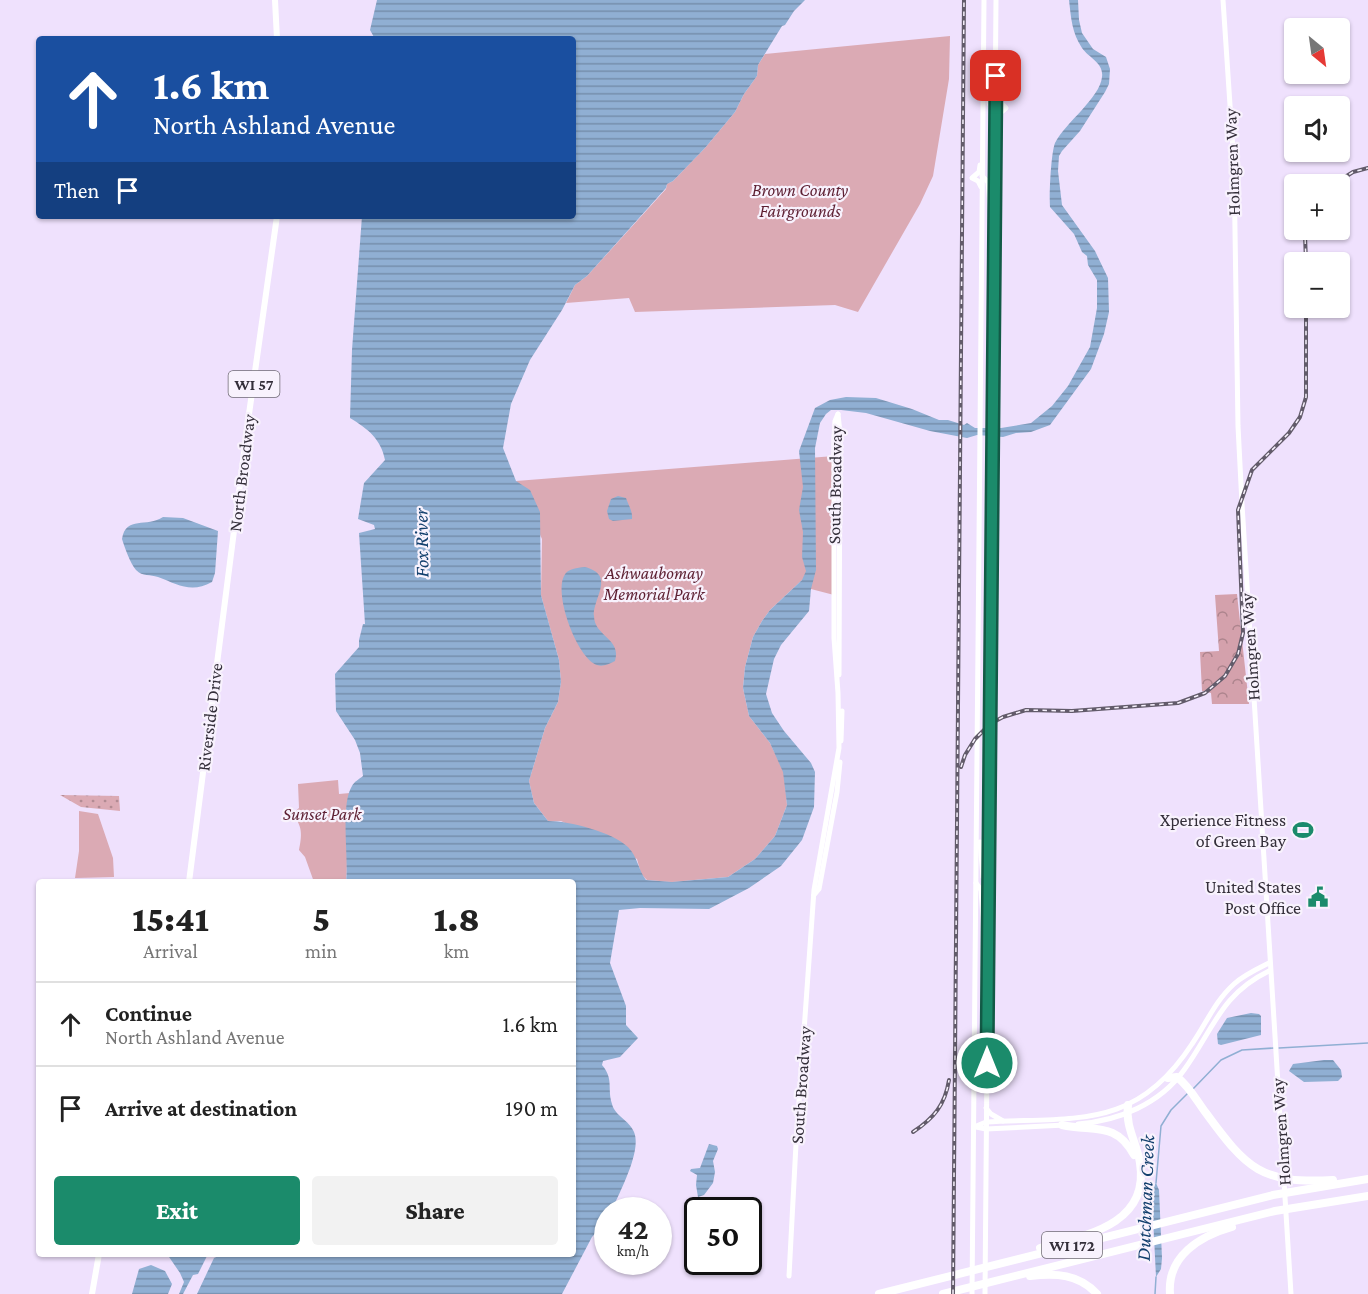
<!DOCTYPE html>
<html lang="en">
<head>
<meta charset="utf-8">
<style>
  :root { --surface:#fff; --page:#f2f2f2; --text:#222; --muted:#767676; --line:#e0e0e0; --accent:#1b8b6b }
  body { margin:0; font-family:"Crimson Pro",serif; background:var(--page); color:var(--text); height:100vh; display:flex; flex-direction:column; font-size:22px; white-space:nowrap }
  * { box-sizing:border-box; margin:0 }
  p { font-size:20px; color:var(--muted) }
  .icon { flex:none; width:33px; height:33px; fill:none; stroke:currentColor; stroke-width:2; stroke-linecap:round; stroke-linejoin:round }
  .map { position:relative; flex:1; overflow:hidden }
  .sheet { position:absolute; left:36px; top:879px; width:540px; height:378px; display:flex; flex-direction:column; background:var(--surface); border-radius:6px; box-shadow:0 2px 4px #0004 }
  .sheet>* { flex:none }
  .banner { position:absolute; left:36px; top:36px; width:540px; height:183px; border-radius:6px; box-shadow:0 2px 4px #0004; background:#1a4fa0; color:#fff; overflow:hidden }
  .needle { width:39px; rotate:151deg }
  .fabs { position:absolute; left:1284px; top:18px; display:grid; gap:12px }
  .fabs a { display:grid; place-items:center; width:66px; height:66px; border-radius:6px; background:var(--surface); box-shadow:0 2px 4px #0004; font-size:30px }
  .speed { position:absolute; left:594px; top:1197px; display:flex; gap:12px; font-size:30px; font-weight:700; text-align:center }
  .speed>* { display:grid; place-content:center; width:78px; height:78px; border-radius:50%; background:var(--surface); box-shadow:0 2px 4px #0004; line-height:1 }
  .speed small { font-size:15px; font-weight:400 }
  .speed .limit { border:3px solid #111; border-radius:9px; background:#fff; color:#111 }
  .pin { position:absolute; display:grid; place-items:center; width:51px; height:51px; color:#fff; margin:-26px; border-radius:12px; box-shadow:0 3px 9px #0006 }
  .me { position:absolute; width:66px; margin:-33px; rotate:0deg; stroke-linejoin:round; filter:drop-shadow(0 0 4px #0008) }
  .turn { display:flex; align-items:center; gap:21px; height:126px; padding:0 18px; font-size:27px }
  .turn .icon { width:78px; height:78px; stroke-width:2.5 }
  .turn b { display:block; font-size:42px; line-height:51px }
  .then { display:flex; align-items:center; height:57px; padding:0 18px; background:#0003; gap:12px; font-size:22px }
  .eta { display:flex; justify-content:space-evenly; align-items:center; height:102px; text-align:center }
  .eta b { font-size:36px; font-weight:800; line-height:42px }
  .cta { display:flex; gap:12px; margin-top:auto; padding:12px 18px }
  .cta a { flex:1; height:69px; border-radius:6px; background:var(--accent); color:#fff; font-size:24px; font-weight:800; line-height:69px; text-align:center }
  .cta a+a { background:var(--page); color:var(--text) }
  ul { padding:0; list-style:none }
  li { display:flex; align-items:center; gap:18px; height:84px; padding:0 18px; border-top:2px solid var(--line) }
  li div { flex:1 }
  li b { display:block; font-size:22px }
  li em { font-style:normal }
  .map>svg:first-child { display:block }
</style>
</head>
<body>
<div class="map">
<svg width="1368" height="1294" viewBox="0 0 1368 1294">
  <defs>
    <pattern id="grass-dots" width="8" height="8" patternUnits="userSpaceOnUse" patternTransform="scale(1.5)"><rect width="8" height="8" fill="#dbaab4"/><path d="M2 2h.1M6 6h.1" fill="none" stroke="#b28b93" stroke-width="1.8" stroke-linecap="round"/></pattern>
    <pattern id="forest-crowns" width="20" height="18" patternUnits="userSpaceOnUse" patternTransform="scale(1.5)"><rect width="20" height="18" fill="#d4a1ac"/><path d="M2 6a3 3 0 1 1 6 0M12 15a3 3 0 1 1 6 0" fill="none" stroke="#ad848d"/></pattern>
    <pattern id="water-rules" width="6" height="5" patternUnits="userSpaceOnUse" patternTransform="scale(1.5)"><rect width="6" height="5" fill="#90afd3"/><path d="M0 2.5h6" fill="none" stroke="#768fac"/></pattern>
  </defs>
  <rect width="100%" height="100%" fill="#efe1fd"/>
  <polygon fill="url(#grass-dots)" points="60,795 119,796 120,811 81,807"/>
  <polygon fill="url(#forest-crowns)" points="1237,594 1249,704 1212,704 1211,693 1202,691 1200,652 1219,651 1215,595"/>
  <g fill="#dbaab4">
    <polygon points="950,36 949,79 933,176 920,204 858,312 835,305 635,312 629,298 566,303 575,285 587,276 666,189 667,184 673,181 705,148 735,112 744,94 757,76 758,65 765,54"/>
    <polygon points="834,456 834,595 811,589 802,580 770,610 762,621 753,637 745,667 743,688 749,716 770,743 784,772 787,805 775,836 755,859 728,877 672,882 647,880 641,874 637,859 561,821 548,821 534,803 529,781 545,728 558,702 561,682 559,660 541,595 542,539 516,481"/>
    <path d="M338,780L339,794L350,793C344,823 349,853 346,882H314L305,857L299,850C302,835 303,826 292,814L299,808L298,784Z"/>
    <polygon points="79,811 98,814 113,858 114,877 75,878 79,851"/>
  </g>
  <g fill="url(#water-rules)">
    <path d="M377,0H805L794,11L785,25L782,26L758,65L757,76L744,94L735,112L705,148L673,181L667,184L666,188L587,276L575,285L562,310L530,360L511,404L503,448L516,481L530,490L540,512L541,595L559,660L561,682L558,702L545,728L529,781L534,803L548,821C570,821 612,832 628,847C638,857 638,870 646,880L672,882L728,877L755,859L775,836L787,805L783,772L770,743L749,716L743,688L745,667L753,637L762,621L770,610L802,580L806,571L802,557L803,532L799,510L803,487L799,451L815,408L830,400L846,397L876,398L912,409L939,420H948L964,425L967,423L975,428H1001L1031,423L1052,406L1068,386L1090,347L1097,308V280L1088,265L1087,256L1082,252L1074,234L1050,207C1049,195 1051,153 1055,143C1065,123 1100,98 1102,77C1104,63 1089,58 1082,48C1072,33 1071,18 1069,0H1078L1079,20L1082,33L1093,49L1106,57L1110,69L1109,84L1105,92L1080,131L1062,151L1059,156L1058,171L1062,205L1095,251L1108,278L1109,312L1104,334L1091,369L1050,425L1031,432L1016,433L1003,437L977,435L967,438L930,431L866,413L841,410H831L826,414L820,423L815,448L816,570L811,589L809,611L781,645L774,659L766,694L772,713L784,731L811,763L815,772L814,807L802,840L781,866L749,888L709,909L640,908L619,910L610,963L626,1006V1025L638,1038L620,1057L603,1061L602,1065C614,1079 607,1088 612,1104C615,1116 629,1120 634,1132C642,1151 620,1191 612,1210H608L607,1220L592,1237L562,1294H197L214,1258L223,1254H573V882H346C349,859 340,805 352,786C354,782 359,779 363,776L360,753L355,740L336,711L335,674L359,647V640L363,624H365L359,533L375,529L374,525L358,519L364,483L385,460C381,439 368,429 350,418L352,350L362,216H573V39H375L370,30Z"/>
    <path d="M618,496L626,498C628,504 633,512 632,519L613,521L609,519L607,511L611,499Z"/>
    <path d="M163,517L183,518L218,531L215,573L212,582C191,594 177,584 158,577C150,574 143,577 136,570C130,563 125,548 122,539C126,515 147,528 163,517Z"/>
    <path d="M585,567C616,575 593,598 594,616C594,636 622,639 615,661C609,664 603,667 597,665C577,658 554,595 564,576C568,568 577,568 585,567Z"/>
    <polygon points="1251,1013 1259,1014 1261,1016 1261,1035 1221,1045 1218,1044 1217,1034 1227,1018"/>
    <polygon points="1324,1060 1333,1060 1341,1070 1342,1077 1338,1081 1304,1082 1289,1071 1293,1064"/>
    <polygon points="709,1144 717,1146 718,1149 713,1161 715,1172 713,1183 704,1195 698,1197 696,1185 697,1175 690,1171 691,1169 700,1168"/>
    <polygon points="1156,1183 1159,1190 1162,1258 1161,1269 1156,1277 1152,1197 1153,1187"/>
    <polygon points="167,1254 208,1254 198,1274 193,1275 183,1294 179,1294 184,1282 180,1273"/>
    <polygon points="151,1265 165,1271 172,1284 168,1294 132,1294 139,1269"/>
  </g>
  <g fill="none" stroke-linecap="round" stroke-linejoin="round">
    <g stroke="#90afd3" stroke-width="1.5">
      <polyline points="1279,1048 1368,1043"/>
      <polyline points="1192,1090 1221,1060 1242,1050 1274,1048"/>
      <polyline points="1156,1183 1161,1126 1171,1110 1188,1093"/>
      <polyline points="1155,1294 1156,1277"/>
    </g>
    <g stroke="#fff" stroke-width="5">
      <polyline points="1223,0 1234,165 1238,426 1242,504 1291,1294"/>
      <polyline points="838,414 840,433 839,675"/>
      <polyline points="841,741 842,711"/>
      <polyline points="814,895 819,889 837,792 840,762"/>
      <polyline points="986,1108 991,1114 1003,1121"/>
      <path d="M1078,1124C1118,1121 1160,1104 1184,1070C1213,1030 1221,994 1269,971"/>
      <path d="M974,1127L986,1122C1077,1117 1136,1130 1192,1044C1206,1024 1215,1001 1234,984C1244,975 1257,969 1269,963"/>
      <polyline points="976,1127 986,1129 1065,1125"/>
      <polyline points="789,1276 796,1144 814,890 839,748 838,693 834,638 834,439 835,421 838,414"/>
    </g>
    <g stroke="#fff" stroke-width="5">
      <polyline points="987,71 989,103 992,109 995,111"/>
      <polyline points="997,99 1006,108 999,114 998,120"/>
      <polyline points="980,165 979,172 972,178 978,181 981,187"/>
      <polyline points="982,176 988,182 991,215"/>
      <polyline points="980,842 983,877 988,883"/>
      <polyline points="976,883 981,890 984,931"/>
      <polyline points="972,1294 984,0"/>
      <polyline points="985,1294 996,0"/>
    </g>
    <g stroke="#fff" stroke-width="6">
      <polyline points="275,0 277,39"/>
      <polyline points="189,882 249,414 277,216"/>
      <polyline points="92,1294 99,1254"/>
    </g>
    <g stroke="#fff" stroke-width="8">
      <path d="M1168,1078L1177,1077C1189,1086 1197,1101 1206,1113C1247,1169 1261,1184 1333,1180"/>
      <path d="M1062,1125C1093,1132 1116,1121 1134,1155"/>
      <path d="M1040,1248C1084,1236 1150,1225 1140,1163C1137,1143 1125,1127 1128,1105"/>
      <path d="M1030,1276C1056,1273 1079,1274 1097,1294"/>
      <polyline points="879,1294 1273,1195 1368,1179"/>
      <polyline points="943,1294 1275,1211 1368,1196"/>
      <path d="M1170,1294C1167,1256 1200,1236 1232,1227"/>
    </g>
    <g stroke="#625b6a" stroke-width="4">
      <g id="rail">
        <polyline points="1334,184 1353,172 1368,168"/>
        <polyline points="1306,262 1305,235 1307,230"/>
        <polyline points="961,767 965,755 975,739 990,724 1003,717 1026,710 1072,711 1178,703 1205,693 1225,676 1238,654 1243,633 1238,510 1252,470 1289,433 1300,417 1306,397 1306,308"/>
        <path d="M913,1132C934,1118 945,1105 949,1080"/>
        <polyline points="953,1294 964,0"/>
      </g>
    </g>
    <use href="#rail" stroke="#f8f2fd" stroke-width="1.5" stroke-dasharray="4.5" stroke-linecap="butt"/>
  </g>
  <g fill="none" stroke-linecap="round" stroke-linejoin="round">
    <g stroke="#125a46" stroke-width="15">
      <polyline id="route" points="987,1063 996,76"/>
    </g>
    <use href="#route" stroke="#1b8b6b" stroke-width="10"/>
  </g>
  <defs>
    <g id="stadium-bare" transform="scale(1.62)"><path d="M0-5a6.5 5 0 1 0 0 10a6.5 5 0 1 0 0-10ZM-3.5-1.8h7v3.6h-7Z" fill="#1b8b6b" stroke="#f8f2fd" stroke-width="2.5" paint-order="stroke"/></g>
    <g id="civic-bare" transform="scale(1.62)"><path d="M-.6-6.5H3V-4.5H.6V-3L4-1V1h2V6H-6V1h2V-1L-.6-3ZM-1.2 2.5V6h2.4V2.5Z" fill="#1b8b6b" stroke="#f8f2fd" stroke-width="2.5" paint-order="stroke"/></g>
  </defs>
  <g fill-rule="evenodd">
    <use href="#stadium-bare" x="1303" y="830"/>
    <use href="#civic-bare" x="1318" y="897"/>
  </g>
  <g text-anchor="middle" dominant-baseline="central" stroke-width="4.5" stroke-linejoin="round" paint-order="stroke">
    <g fill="#f8f2fd" stroke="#6f6a74" stroke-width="1.5">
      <rect x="228.5" y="371" width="51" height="26" rx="4.5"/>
      <rect x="1042" y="1232" width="60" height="26" rx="4.5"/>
    </g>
    <g font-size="16" font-weight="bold" fill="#342f3a">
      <text x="254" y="384">WI 57</text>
      <text x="1072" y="1245">WI 172</text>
    </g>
    <g font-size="18" fill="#342f3a" stroke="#f8f2fd">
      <text transform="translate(1232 162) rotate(-92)">Holmgren Way</text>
      <text transform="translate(242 473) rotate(-83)">North Broadway</text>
      <text transform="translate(835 485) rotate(-89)">South Broadway</text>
      <text transform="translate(1250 647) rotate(-94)">Holmgren Way</text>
      <text transform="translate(210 717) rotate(-83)">Riverside Drive</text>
      <text transform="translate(801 1085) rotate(-86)">South Broadway</text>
      <text transform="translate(1281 1132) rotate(-94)">Holmgren Way</text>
    </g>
    <g font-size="18" font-style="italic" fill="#5d1f32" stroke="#f8f2fd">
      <text x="800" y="190">Brown County<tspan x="800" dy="21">Fairgrounds</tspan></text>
      <text x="654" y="573">Ashwaubomay<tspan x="654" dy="21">Memorial Park</tspan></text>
      <text x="322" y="814">Sunset Park</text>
    </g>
    <g font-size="18" fill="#342f3a" stroke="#f8f2fd" text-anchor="end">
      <text x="1286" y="820">Xperience Fitness<tspan x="1286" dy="21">of Green Bay</tspan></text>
      <text x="1301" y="887">United States<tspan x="1301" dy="21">Post Office</tspan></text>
    </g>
    <g font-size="20" font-style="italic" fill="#123f6d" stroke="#f8f2fd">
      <text transform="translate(421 543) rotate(-91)">Fox River</text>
      <text transform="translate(1145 1198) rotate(-88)">Dutchman Creek</text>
    </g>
  </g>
</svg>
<div class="fabs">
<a><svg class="needle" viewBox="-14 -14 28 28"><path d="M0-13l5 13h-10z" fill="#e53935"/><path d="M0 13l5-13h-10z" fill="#767676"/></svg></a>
<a><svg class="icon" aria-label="sound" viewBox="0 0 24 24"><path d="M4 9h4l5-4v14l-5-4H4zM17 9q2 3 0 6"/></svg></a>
<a>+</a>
<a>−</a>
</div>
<div class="speed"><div>42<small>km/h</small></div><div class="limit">50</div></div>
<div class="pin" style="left:996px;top:76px;background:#d93025"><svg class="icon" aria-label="arrive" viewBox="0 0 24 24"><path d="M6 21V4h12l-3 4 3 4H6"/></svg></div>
<svg class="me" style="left:987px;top:1063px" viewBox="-20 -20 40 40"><circle r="17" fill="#1b8b6b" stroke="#fff" stroke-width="3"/><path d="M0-11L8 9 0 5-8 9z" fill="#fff"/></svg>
<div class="banner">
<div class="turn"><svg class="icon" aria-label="ahead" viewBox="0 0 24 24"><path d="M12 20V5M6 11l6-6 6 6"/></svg><div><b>1.6 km</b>North Ashland Avenue</div></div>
<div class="then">Then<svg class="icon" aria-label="arrive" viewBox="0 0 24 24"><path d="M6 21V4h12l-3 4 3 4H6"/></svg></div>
</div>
<section class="sheet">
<div class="eta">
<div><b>15:41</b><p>Arrival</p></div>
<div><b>5</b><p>min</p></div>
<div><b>1.8</b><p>km</p></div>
</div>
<ul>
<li><svg class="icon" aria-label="ahead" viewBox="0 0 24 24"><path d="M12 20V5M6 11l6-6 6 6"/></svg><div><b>Continue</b><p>North Ashland Avenue</p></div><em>1.6 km</em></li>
<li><svg class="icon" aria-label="arrive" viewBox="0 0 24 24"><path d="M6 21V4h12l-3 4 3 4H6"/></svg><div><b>Arrive at destination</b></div><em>190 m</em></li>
</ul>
<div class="cta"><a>Exit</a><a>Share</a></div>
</section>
</div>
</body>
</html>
